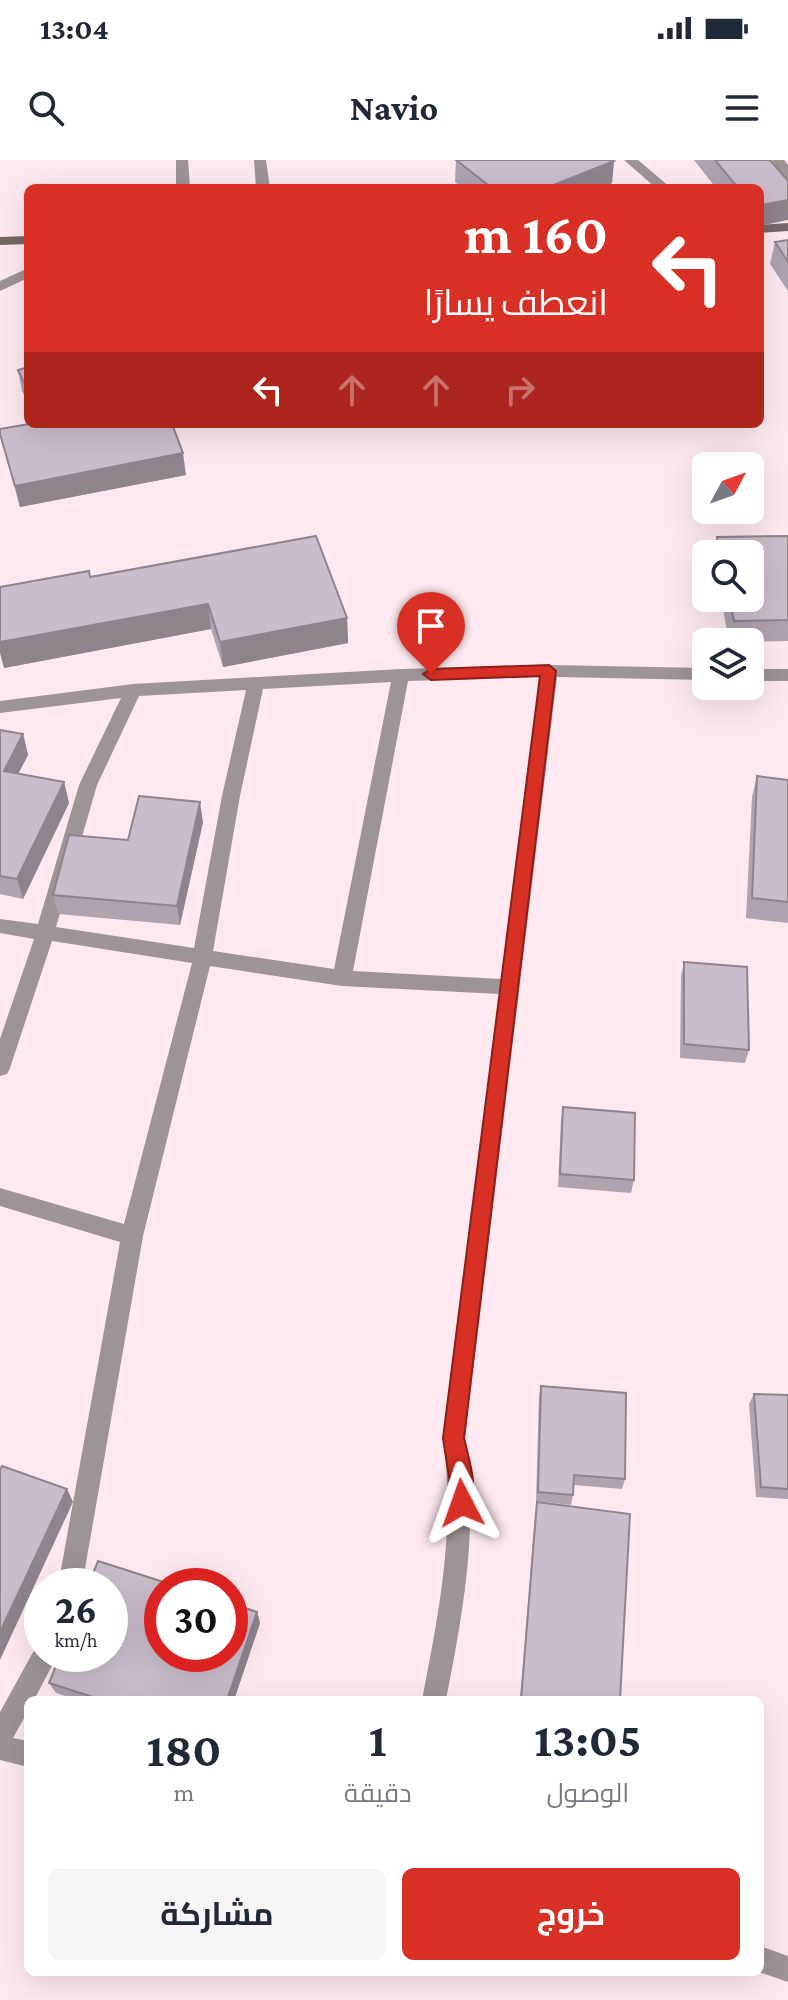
<!DOCTYPE html>
<html lang="ar">
<head>
<meta charset="utf-8">
<style>
  :root { --surface:#fff; --page:#f6f6f7; --text:#1f2937; --muted:#747a83; --accent:#d93025 }
  body { margin:0; font-family:"Crimson Pro",Cairo,serif; background:var(--page); color:var(--text); direction:rtl; height:100vh; display:flex; flex-direction:column; font-size:30px; white-space:nowrap }
  * { box-sizing:border-box; margin:0 }
  p { font-size:26px; color:var(--muted) }
  .icon { flex:none; width:44px; height:44px; fill:none; stroke:currentColor; stroke-width:2; stroke-linecap:round; stroke-linejoin:round }
  .map { position:relative; flex:1; overflow:hidden; direction:ltr }
  .side { position:absolute; left:24px; top:1536px; width:740px; height:280px; display:flex; flex-direction:column; background:var(--surface); border-radius:12px; box-shadow:0 8px 32px #0002; direction:rtl }
  .side>* { flex:none }
  .hud { position:absolute; left:24px; top:24px; width:740px; height:244px; border-radius:12px; box-shadow:0 8px 32px #0002; direction:rtl; background:#d93025; color:#fff; overflow:hidden }
  .needle { width:52px; rotate:49deg }
  .buttons { position:absolute; left:692px; top:292px; display:grid; gap:16px }
  .buttons a { display:grid; place-items:center; width:72px; height:72px; border-radius:12px; background:var(--surface); box-shadow:0 8px 32px #0002; font-size:40px }
  .speed { position:absolute; left:24px; top:1408px; display:flex; gap:16px; font-size:40px; font-weight:700; text-align:center }
  .speed>* { display:grid; place-content:center; width:104px; height:104px; border-radius:50%; background:var(--surface); box-shadow:0 8px 32px #0002; line-height:1 }
  .speed small { font-size:20px; font-weight:400 }
  .speed .limit { border:12px solid #d22; background:#fff; color:#111 }
  .pin { position:absolute; display:grid; place-items:center; width:68px; height:68px; color:#fff; margin:-82px -34px; border-radius:50% 50% 50% 0; rotate:-45deg; box-shadow:0 0 8px #0007 }
  .pin .icon { rotate:45deg }
  .me { position:absolute; width:88px; margin:-44px; rotate:356deg; stroke-linejoin:round; filter:drop-shadow(0 0 6px #0008) }
  .turn { display:flex; align-items:center; gap:28px; height:168px; padding:0 24px; font-size:36px }
  .turn .icon { width:104px; height:104px; stroke-width:2.5 }
  .turn b { display:block; font-size:56px; line-height:68px }
  .lanes { display:flex; align-items:center; height:76px; padding:0 24px; background:#0003; justify-content:center; gap:40px; direction:ltr }
  .lanes .off { opacity:.35 }
  .eta { display:flex; justify-content:space-evenly; align-items:center; height:136px; text-align:center }
  .eta b { font-size:48px; font-weight:700; line-height:56px }
  .primary-button { display:flex; gap:16px; margin-top:auto; padding:16px 24px }
  .primary-button a { flex:1; height:92px; border-radius:12px; background:var(--accent); color:#fff; font-size:32px; font-weight:700; line-height:92px; text-align:center }
  .primary-button a+a { background:var(--page); color:var(--text) }
  .status { display:flex; justify-content:space-between; align-items:center; height:56px; padding:0 40px; background:var(--surface); direction:ltr }
  .status svg { height:22px; fill:currentColor }
  header { display:flex; justify-content:space-between; align-items:center; height:104px; padding:0 24px; background:var(--surface); font-size:36px; font-weight:700 }
  .map>svg:first-child { display:block }
</style>
</head>
<body>
<div class="status"><b>13:04</b><svg viewBox="0 0 49 12"><path d="M0 12V9h3v3zM5 12V6h3v6zM10 12V3h3v9zM15 12V0h3v12zM26 1h20v11H26zM47 4h2v5h-2z"/></svg></div>
<header><svg class="icon" aria-label="menu" viewBox="0 0 24 24"><path d="M4 6h16M4 12h16M4 18h16"/></svg>Navio<svg class="icon" aria-label="search" viewBox="0 0 24 24"><circle cx="10" cy="10" r="6"/><path d="M15 15l6 6"/></svg></header>
<div class="map">
<svg width="788" height="1840" viewBox="0 0 788 1840">
  <rect width="100%" height="100%" fill="#fde9ef"/>
  <g fill="none" stroke-linecap="round" stroke-linejoin="round">
    <g fill="#9d9593" fill-rule="evenodd">
      <polygon points="176,0 188,0 190,28 176,28"/>
      <polygon points="254,0 266,0 270,28 256,28"/>
      <polygon points="624,0 638,0 671,28 656,28"/>
      <polygon points="772,0 784,0 788,5 788,19 783,18"/>
      <polygon points="28,108 28,118 0,131 0,121"/>
      <path d="M549,505L706,508V520L557,517L465,1278C479,1368 463,1452 446,1540H422C439,1452 456,1368 443,1278L499,834L342,826L210,806L143,1076L82,1426H58L120,1082L0,1046V1028L124,1064L192,803L52,781L10,908L7,914L0,916V879L34,779L0,773V759L38,764L79,625L121,538L0,553V541L133,524L401,509ZM540,517L501,819L353,811L408,521ZM391,522L334,809L213,791L240,636L263,529ZM246,530L222,636L194,788L56,767L97,625L139,536Z"/>
      <rect x="750" y="509" width="38" height="12"/>
      <polygon points="42,1483 42,1494 58,1494 34,1540 28,1540 28,1551 13,1578 28,1581 28,1607 0,1600 0,1552 37,1485"/>
      <polygon points="760,1786 788,1796 788,1822 759,1812"/>
    </g>
    <g fill="#766a68" fill-rule="evenodd">
      <polygon points="788,63 788,71 760,73 760,65"/>
      <polygon points="28,76 28,84 0,85 0,77"/>
    </g>
  </g>
  <g fill="#aea3af">
    <polygon points="456,0 614,1 612,23 600,28 463,28 455,22"/>
    <polygon points="694,0 770,0 760,28 716,28"/>
    <polygon points="788,80 788,131 770,104 775,82"/>
    <polygon points="28,207 28,243 22,231 18,210"/>
    <polygon points="0,275 186,315 20,347"/>
    <polygon points="788,376 788,481 729,482 721,438 750,438 750,394 714,394 717,377"/>
    <polygon points="90,417 347,458 348,483 223,507 211,469 4,508"/>
    <polygon points="0,570 23,574 28,595 18,614 64,622 69,643 23,739 0,734"/>
    <polygon points="757,616 788,620 788,763 746,758 752,637"/>
    <polygon points="203,662 180,765 58,754 53,735 128,680"/>
    <polygon points="684,802 749,890 745,903 680,898 681,816"/>
    <polygon points="563,947 634,1020 631,1033 558,1027 561,960"/>
    <polygon points="541,1226 625,1319 622,1329 574,1325 573,1335 571,1345 536,1341 539,1237"/>
    <polygon points="754,1234 788,1235 788,1339 756,1337 749,1244"/>
    <polygon points="537,1342 620,1540 520,1540 535,1355"/>
    <polygon points="257,1452 260,1463 234,1540 78,1540 56,1533 49,1523"/>
  </g>
  <g fill="#8d848e">
    <polygon points="614,1 612,23 600,28 546,28"/>
    <polygon points="788,40 788,60 760,66 760,45"/>
    <polygon points="183,293 186,315 20,347 15,326"/>
    <polygon points="208,444 211,469 4,508 0,493 0,482"/>
    <polygon points="347,458 348,483 223,507 220,482"/>
    <polygon points="23,574 28,595 9,631 4,611"/>
    <polygon points="64,622 69,643 23,739 17,719"/>
    <polygon points="200,642 203,662 180,765 177,746"/>
    <polygon points="67,1329 73,1342 0,1500 0,1472"/>
    <polygon points="257,1452 260,1463 234,1540 227,1540"/>
  </g>
  <g fill="#cabdcb" stroke="#8d848e" stroke-width="2">
    <polygon points="456,0 612,0 614,1 546,28 492,28"/>
    <polygon points="715,0 770,0 788,21 788,40 760,45 760,28 738,28"/>
    <polygon points="788,80 788,102 775,82"/>
    <polygon points="28,207 28,231 18,210"/>
    <polygon points="29,264 155,264 156,265 172,264 183,293 15,326 0,274 0,269"/>
    <polygon points="316,376 347,458 220,482 208,444 0,482 0,427 89,411 90,417"/>
    <polygon points="788,376 788,460 734,461 729,438 750,438 750,394 720,394 717,377"/>
    <polygon points="0,570 23,574 4,611 64,622 17,719 0,716"/>
    <polygon points="757,616 788,620 788,742 752,738"/>
    <polygon points="139,636 200,642 177,746 53,735 69,675 128,680"/>
    <polygon points="684,802 747,807 749,890 684,884"/>
    <polygon points="563,947 635,953 634,1020 560,1014"/>
    <polygon points="541,1226 626,1233 625,1319 574,1315 573,1335 538,1332"/>
    <polygon points="754,1234 788,1235 788,1329 761,1327"/>
    <polygon points="2,1306 67,1329 0,1472 0,1310"/>
    <polygon points="537,1342 630,1354 620,1540 521,1540"/>
    <polygon points="98,1401 176,1426 162,1426 162,1494 230,1494 230,1443 257,1452 227,1540 102,1540 49,1523 61,1494 110,1494 110,1426 88,1426"/>
  </g>
  <path fill="#d93025" stroke="#8d1f18" stroke-width="2" d="M549,505L556,511L464,1278C469,1300 479,1328 469,1350L462,1353L454,1350L443,1278L540,516L431,520L423,514L431,509Z"/>
</svg>
<div class="buttons">
<a><svg class="needle" viewBox="-14 -14 28 28"><path d="M0-13l5 13h-10z" fill="#e53935"/><path d="M0 13l5-13h-10z" fill="#747a83"/></svg></a>
<a><svg class="icon" aria-label="search" viewBox="0 0 24 24"><circle cx="10" cy="10" r="6"/><path d="M15 15l6 6"/></svg></a>
<a><svg class="icon" aria-label="layers" viewBox="0 0 24 24"><path d="M12 4l9 5-9 5-9-5zM3 14l9 5 9-5"/></svg></a>
</div>
<div class="speed"><div>26<small>km/h</small></div><div class="limit">30</div></div>
<div class="pin" style="left:431px;top:514px;background:#d93025"><svg class="icon" aria-label="arrive" viewBox="0 0 24 24"><path d="M6 21V4h12l-3 4 3 4H6"/></svg></div>
<svg class="me" style="left:462px;top:1343px" viewBox="-20 -20 40 40"><path d="M0-17L14 15 0 8-14 15z" fill="#d93025" stroke="#fff" stroke-width="4"/></svg>
<div class="hud">
<div class="turn"><svg class="icon" aria-label="left" viewBox="0 0 24 24"><path d="M17 20v-9H6M10 6l-5 5 5 5"/></svg><div><b>160 m</b>انعطف يسارًا</div></div>
<div class="lanes"><svg class="icon" aria-label="left" viewBox="0 0 24 24"><path d="M17 20v-9H6M10 6l-5 5 5 5"/></svg><svg class="icon off" aria-label="ahead" viewBox="0 0 24 24"><path d="M12 20V5M6 11l6-6 6 6"/></svg><svg class="icon off" aria-label="ahead" viewBox="0 0 24 24"><path d="M12 20V5M6 11l6-6 6 6"/></svg><svg class="icon off" aria-label="right" viewBox="0 0 24 24"><path d="M7 20v-9h11M14 6l5 5-5 5"/></svg></div>
</div>
<section class="side">
<div class="eta">
<div><b>13:05</b><p>الوصول</p></div>
<div><b>1</b><p>دقيقة</p></div>
<div><b>180</b><p>m</p></div>
</div>
<div class="primary-button"><a>خروج</a><a>مشاركة</a></div>
</section>
</div>
</body>
</html>
